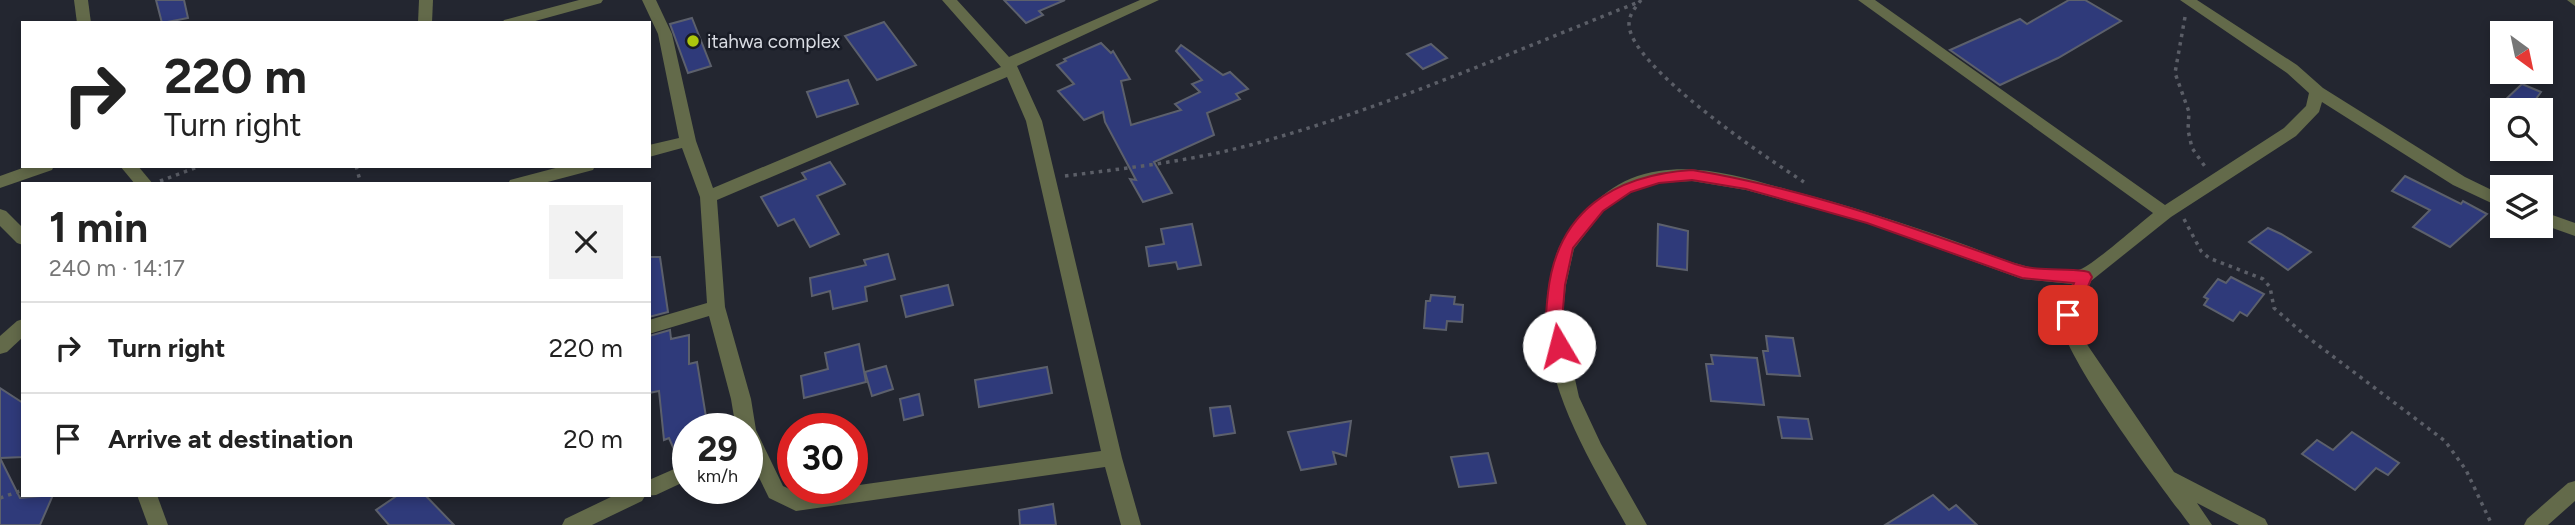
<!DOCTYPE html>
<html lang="en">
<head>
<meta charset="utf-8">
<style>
  :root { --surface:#fff; --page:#f2f2f2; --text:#222; --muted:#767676; --line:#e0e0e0 }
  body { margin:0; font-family:Figtree,sans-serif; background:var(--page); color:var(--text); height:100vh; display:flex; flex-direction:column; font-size:26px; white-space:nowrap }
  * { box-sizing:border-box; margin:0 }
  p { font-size:23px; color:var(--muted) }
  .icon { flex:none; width:38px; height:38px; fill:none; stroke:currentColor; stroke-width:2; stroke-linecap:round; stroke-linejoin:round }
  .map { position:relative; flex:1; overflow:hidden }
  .drawer { position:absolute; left:21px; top:182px; width:630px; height:315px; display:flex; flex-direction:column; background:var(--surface); border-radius:0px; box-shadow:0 4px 10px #0003 }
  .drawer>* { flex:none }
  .top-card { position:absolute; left:21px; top:21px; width:630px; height:147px; border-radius:0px; box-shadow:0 4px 10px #0003; background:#fff; color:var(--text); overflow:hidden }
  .needle { width:46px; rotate:147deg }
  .controls { position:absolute; left:2490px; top:21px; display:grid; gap:14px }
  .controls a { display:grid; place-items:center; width:63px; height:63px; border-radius:0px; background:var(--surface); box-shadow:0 4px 10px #0003; font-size:35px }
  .speed { position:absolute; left:672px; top:413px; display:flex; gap:14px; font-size:35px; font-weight:700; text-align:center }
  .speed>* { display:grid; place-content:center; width:91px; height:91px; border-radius:50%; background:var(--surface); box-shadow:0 4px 10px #0003; line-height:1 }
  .speed small { font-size:18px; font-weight:400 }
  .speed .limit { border:10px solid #d22; background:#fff; color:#111 }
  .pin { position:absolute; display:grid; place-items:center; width:60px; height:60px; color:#fff; margin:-30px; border-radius:14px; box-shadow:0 4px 10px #0006 }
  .me { position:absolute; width:77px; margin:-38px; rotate:352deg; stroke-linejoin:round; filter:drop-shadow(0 0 5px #0008) }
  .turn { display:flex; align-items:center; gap:24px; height:147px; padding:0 28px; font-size:32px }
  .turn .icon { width:91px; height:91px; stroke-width:2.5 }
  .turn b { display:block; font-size:49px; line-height:60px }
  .round { display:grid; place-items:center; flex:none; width:74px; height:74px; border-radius:0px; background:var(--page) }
  .head { display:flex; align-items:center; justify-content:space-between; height:119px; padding:0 28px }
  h1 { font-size:42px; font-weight:700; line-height:52px }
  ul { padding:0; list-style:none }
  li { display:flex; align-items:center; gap:21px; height:91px; padding:0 28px; border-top:2px solid var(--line) }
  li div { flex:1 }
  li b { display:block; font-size:26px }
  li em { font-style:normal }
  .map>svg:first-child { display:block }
</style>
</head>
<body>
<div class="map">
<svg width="2575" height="525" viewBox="0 0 2575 525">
  <rect width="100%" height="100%" fill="#232630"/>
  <g fill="#2f3a7a" stroke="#5c606c" stroke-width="2">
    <polygon points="156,0 184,0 188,18 162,23"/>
    <polygon points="1004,0 1065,0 1039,11 1043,15 1026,23"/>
    <polygon points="2069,0 2085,0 2121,21 2058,58 2000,85 1950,50 2020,19 2027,24"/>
    <polygon points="692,18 711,66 688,73 670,24"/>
    <polygon points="884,22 916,65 877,80 845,36"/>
    <polygon points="1101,43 1111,53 1113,51 1130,79 1121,81 1131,125 1181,110 1175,104 1200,92 1192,84 1202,80 1176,51 1181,45 1223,75 1230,72 1248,89 1236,94 1240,99 1207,113 1214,135 1154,162 1172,193 1143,202 1130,179 1136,180 1105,122 1103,112 1084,120 1058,91 1074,84 1057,65 1066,61 1064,59"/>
    <polygon points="1431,44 1447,58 1423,69 1407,54"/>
    <polygon points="848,80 858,104 817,117 807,92"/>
    <polygon points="2522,84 2541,92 2528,110 2519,110 2503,102"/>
    <polygon points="830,162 845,184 817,196 839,234 810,247 794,219 778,226 761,197 806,179 802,173"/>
    <polygon points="2405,176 2461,204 2463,201 2487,214 2450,247 2413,227 2430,210 2392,191"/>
    <polygon points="1192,224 1201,265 1178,269 1176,262 1149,266 1146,247 1164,244 1161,229"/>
    <polygon points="1658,224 1688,231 1687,270 1657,266"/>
    <polygon points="2268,228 2281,234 2311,252 2288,270 2249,242"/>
    <polygon points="888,254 895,279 865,287 867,301 833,309 830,291 812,296 810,278 866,265 864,260"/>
    <polygon points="649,257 660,257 668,312 649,317"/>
    <polygon points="2231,277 2264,294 2247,316 2240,312 2233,321 2204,305 2208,299 2204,297 2218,279 2226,283"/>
    <polygon points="948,285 953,305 906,317 901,296"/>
    <polygon points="1431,295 1455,297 1454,304 1463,305 1462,322 1447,321 1446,330 1424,328 1426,301 1430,301"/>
    <polygon points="670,330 671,339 689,335 689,364 697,362 708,429 688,429 688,461 680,463 669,438 664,440 659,391 649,393 649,336"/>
    <polygon points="1766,336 1793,338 1800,376 1767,374 1763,351 1768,351"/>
    <polygon points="859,344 866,382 804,398 801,376 828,369 825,353"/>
    <polygon points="1711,355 1757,358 1764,405 1711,401 1706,364 1713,364"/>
    <polygon points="886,366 893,389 872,396 865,372"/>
    <polygon points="1047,367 1052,393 979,407 975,380"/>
    <polygon points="0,388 23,403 23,457 0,458 20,498 53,495 40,525 0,525"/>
    <polygon points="919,394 923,415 904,420 900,399"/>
    <polygon points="1230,406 1235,433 1214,436 1210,408"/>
    <polygon points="1778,417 1808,419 1812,439 1782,438"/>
    <polygon points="1351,421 1346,456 1333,452 1336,464 1301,470 1288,432"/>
    <polygon points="2352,432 2399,463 2388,475 2376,468 2355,490 2302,454 2317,440 2333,450"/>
    <polygon points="1488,453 1496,483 1459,487 1451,457"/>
    <polygon points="398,495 425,495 454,525 389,525 376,510"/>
    <polygon points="1933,495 1949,510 1956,505 1977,525 1885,525"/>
    <polygon points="1053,504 1056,525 1020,525 1019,510"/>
  </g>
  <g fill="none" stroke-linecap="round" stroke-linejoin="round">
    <g stroke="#5b5e67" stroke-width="3.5" stroke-dasharray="3.5 5" stroke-linecap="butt">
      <path d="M1641,0C1636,7 1629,14 1629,24C1629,66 1768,159 1804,182"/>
      <polyline points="2185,17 2175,73 2189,112 2188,130 2192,148 2206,168"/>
      <polyline points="356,166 361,184"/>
      <path d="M1065,176C1128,168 1192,161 1254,144C1386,108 1512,52 1639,2"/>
      <polyline points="160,181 200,166"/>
      <polyline points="2184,219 2201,251 2209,258 2263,279 2270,287 2274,308 2306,336 2445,441 2466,470 2492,525"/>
      <polyline points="0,498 23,490"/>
    </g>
    <g fill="#636a4a" fill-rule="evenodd">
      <polygon points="74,0 88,0 91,23 77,23"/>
      <polygon points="419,0 433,0 432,23 418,23"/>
      <polygon points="579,0 603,0 601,3 528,23 502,23 504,20"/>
      <path d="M642,0H656L672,34L696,141L713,188L1001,67L942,0H957L1009,57L1140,0H1159L1017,66L1042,121L1122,458L1141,525H1121L1105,467L796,511L769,498L747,453V429H736L731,399L709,316L649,334V320L707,303L700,197L682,148L649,157V145L679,138L658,34ZM1007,77L1026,121L1101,451L852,486V488L798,493L783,486L756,430L751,399L725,307L717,200Z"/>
      <path d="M1858,0H1875L2165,205L2284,128L2306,106L2309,93L2287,73L2180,0H2197L2297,65L2323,88L2465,177L2502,195V208L2453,185L2322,102L2319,112L2296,136L2171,217L2091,281L2077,315L2084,340L2174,472L2265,519L2268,525H2239L2197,503L2212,525H2190C2166,493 2054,346 2060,314C2061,304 2068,293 2072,284L2022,279L1867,223L1746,190L1692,181L1659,183L1631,192L1603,211L1574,249L1566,285L1562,321L1579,397L1601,444L1647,525H1626C1584,450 1529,364 1551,274C1555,257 1558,245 1569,231C1593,200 1618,177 1659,171C1702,164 1747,178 1789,190C1847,205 1904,223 1960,243C1996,256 2039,277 2078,270C2090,268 2140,223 2153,213Z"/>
      <polygon points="2567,0 2575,0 2575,6"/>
      <polygon points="28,166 54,166 52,170 0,188 0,176"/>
      <polygon points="120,166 138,166 153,184 135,184"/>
      <polygon points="563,166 595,166 593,170 540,184 508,184 510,180"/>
      <polygon points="0,209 6,211 23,228 23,245 17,243 0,226"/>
      <polygon points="2541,211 2575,223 2575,236 2541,224"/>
      <polygon points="23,319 23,337 7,352 0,354 0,336 17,321"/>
      <polygon points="688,463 688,480 656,495 645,496 642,501 592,525 562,525 565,519 615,495 649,495 649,480"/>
      <polygon points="2575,481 2575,501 2548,525 2524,525 2527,519 2568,483"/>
      <polygon points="137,495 157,495 168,525 148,525"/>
    </g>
  </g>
  <path fill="#e11d48" stroke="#92132f" stroke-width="2" d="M1692,170C1803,188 1909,226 2015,264C2038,272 2061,268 2084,271C2090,272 2089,272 2092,277L2074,319L2068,321L2060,315L2074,283L2022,278L1867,223L1746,189L1692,180L1659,183L1631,192L1603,211L1573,248L1565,285L1562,321L1567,346L1565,351H1553C1543,332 1546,312 1548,293C1557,211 1614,175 1692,170Z"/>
  <circle fill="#adc60d" stroke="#191c26" stroke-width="2.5" cx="693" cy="41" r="7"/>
  <g text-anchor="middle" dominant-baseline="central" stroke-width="5" stroke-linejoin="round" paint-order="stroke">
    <g font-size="19" fill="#d8dbe2" stroke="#191c26" text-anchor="start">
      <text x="707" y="41">itahwa complex</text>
    </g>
  </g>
</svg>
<div class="controls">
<a><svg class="needle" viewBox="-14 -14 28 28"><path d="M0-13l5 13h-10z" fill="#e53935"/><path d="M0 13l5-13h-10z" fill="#767676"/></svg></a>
<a><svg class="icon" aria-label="search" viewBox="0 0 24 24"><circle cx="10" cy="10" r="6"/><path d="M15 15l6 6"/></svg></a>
<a><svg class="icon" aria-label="layers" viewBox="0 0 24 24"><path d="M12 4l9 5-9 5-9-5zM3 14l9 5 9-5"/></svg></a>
</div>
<div class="speed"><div>29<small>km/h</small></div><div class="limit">30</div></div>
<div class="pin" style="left:2068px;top:315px;background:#d93025"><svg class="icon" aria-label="arrive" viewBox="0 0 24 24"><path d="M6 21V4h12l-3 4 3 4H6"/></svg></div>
<svg class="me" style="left:1559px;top:346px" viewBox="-20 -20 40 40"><circle r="19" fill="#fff"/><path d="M0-13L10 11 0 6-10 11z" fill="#e11d48"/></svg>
<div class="top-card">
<div class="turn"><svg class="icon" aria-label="right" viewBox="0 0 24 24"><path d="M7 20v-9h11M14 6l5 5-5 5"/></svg><div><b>220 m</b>Turn right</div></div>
</div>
<section class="drawer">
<div class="head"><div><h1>1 min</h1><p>240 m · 14:17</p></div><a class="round"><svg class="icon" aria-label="close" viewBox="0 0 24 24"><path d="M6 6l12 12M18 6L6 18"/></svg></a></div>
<ul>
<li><svg class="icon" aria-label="right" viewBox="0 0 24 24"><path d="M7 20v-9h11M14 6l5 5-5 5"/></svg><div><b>Turn right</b></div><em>220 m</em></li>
<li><svg class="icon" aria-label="arrive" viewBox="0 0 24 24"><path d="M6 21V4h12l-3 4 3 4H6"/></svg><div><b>Arrive at destination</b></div><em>20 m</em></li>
</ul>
</section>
</div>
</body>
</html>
